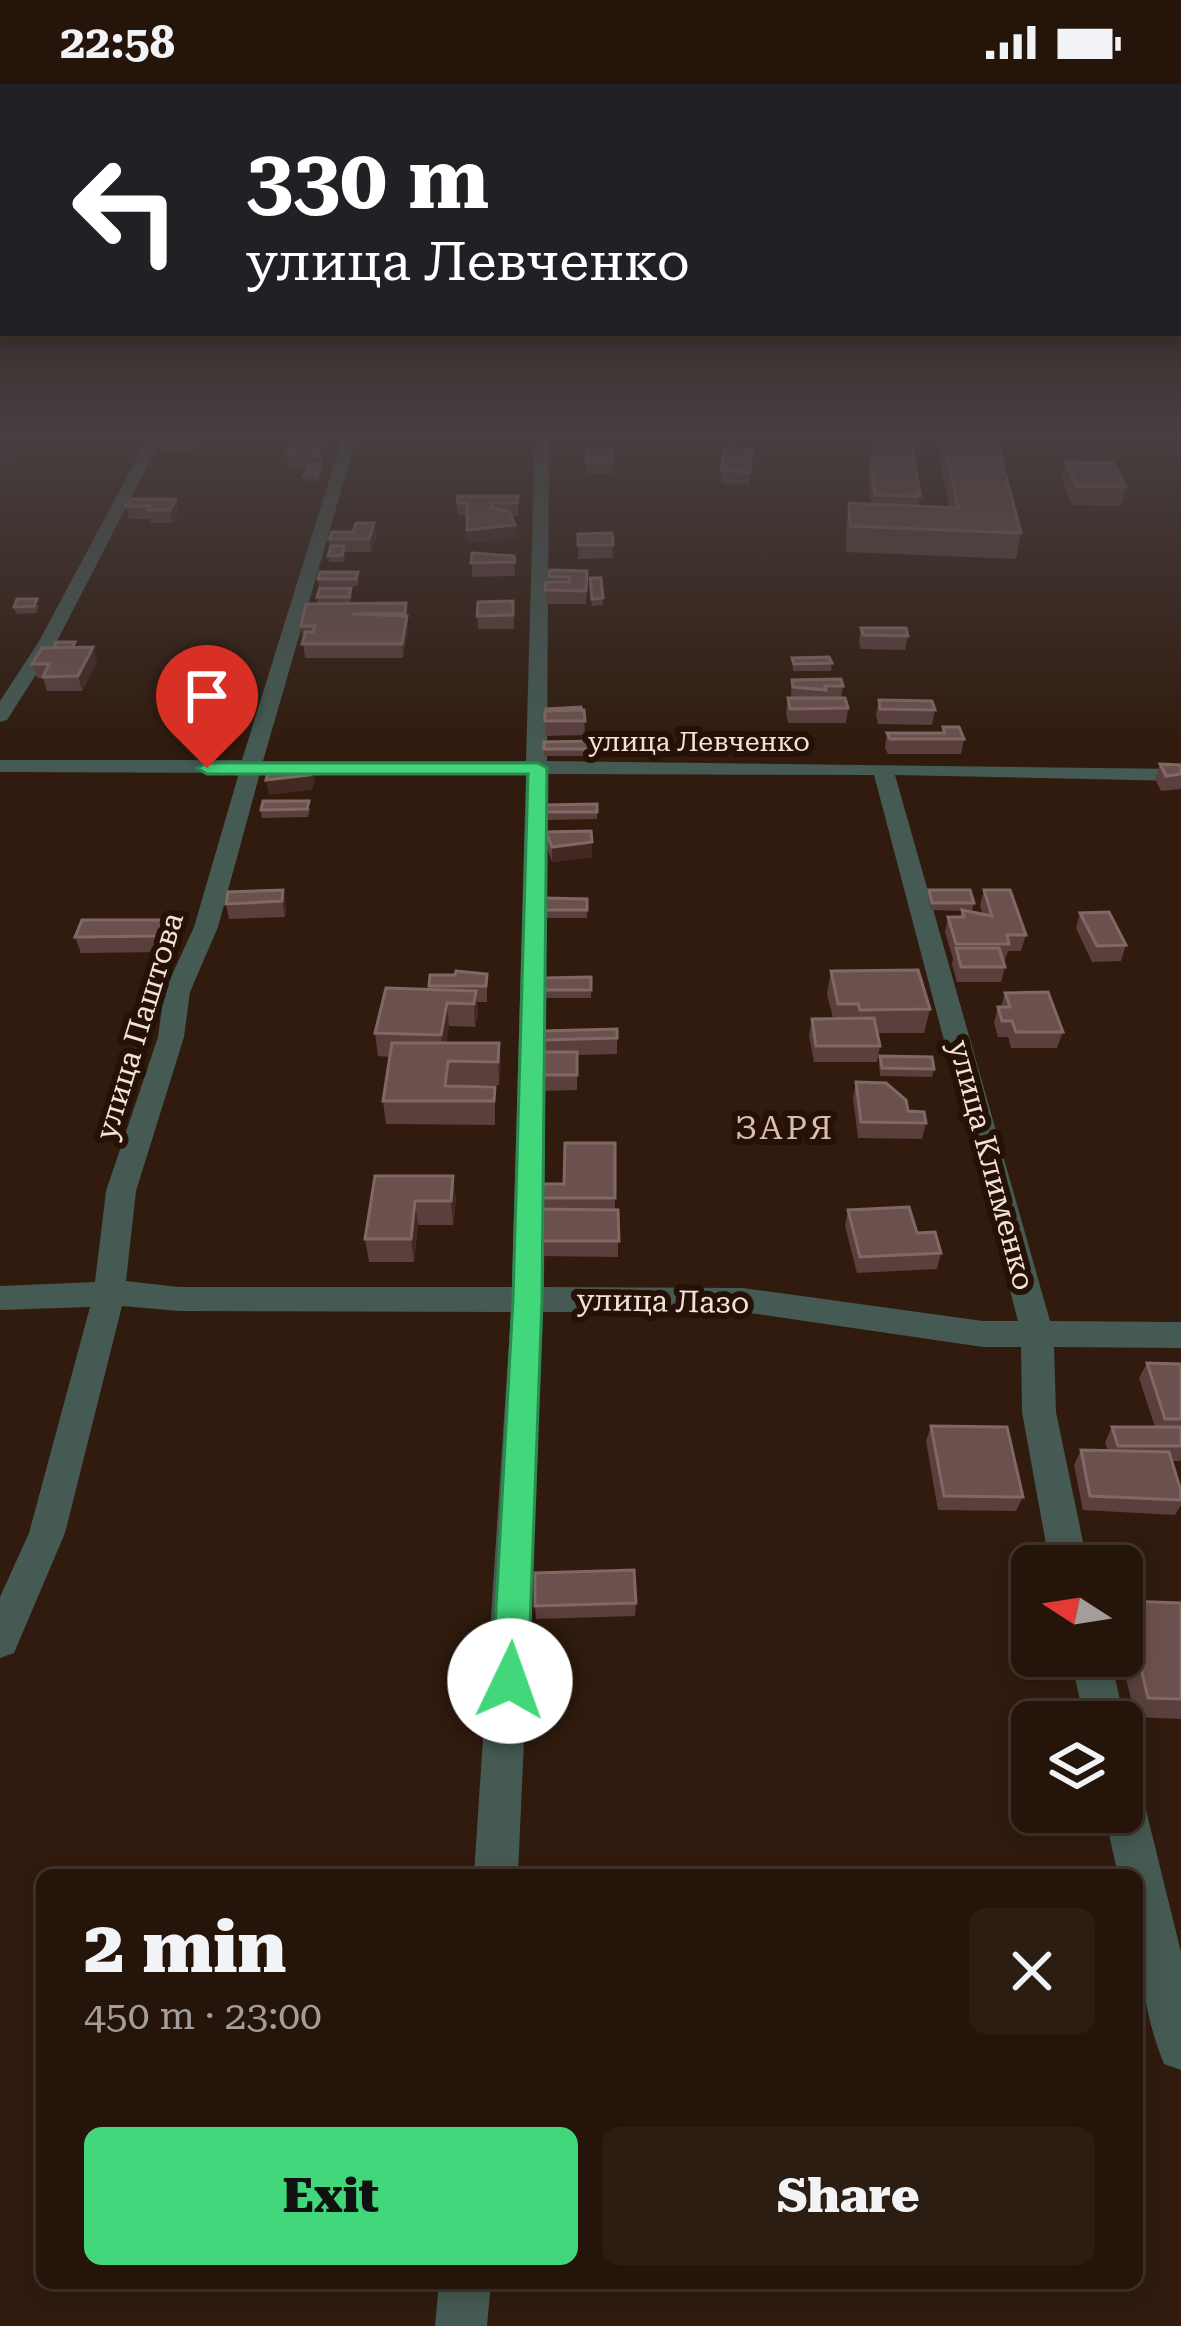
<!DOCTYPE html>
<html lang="en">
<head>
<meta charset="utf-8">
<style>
  :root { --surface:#24140a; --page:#2c1d13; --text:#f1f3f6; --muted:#a39e9c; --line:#41332b; --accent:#42d77b }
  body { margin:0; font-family:"Roboto Serif",serif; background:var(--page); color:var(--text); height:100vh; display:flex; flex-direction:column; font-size:45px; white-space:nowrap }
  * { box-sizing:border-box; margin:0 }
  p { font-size:39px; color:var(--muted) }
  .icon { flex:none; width:66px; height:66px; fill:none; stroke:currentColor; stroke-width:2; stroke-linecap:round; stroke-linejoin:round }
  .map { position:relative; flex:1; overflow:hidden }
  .sheet { position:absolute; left:36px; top:1785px; width:1107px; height:420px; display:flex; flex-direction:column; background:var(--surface); border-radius:18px; box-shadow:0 6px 18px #0003,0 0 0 3px var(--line) }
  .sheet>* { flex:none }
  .top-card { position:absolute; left:0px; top:0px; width:1182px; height:252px; box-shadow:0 6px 18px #0003,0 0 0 3px var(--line); background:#202124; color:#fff; overflow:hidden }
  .needle { width:78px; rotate:282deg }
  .tools { position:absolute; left:1011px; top:1461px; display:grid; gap:24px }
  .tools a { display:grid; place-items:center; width:132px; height:132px; border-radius:18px; background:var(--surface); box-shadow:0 6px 18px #0003,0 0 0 3px var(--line); font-size:60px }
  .pin { position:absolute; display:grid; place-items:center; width:102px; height:102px; color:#fff; margin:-123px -51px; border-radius:50% 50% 50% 0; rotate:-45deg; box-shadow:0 0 12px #0007 }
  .pin .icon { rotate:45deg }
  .me { position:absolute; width:132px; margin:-66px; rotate:3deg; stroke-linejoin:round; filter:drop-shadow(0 0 9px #0008) }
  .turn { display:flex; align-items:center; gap:42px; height:252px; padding:0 48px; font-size:54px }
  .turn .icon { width:156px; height:156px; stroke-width:2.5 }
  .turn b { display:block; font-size:84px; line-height:102px }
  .round { display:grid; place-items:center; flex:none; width:126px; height:126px; border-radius:18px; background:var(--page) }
  .head { display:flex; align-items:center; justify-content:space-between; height:204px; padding:0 48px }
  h1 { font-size:72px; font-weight:800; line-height:90px }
  .cta { display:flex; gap:24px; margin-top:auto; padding:24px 48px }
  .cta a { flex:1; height:138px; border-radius:18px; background:var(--accent); color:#111; font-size:48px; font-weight:800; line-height:138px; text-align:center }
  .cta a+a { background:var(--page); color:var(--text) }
  .status { display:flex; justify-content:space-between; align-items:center; height:84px; padding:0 60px; background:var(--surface); direction:ltr }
  .status svg { height:33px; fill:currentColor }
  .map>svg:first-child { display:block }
</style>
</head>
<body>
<div class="status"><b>22:58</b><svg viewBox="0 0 49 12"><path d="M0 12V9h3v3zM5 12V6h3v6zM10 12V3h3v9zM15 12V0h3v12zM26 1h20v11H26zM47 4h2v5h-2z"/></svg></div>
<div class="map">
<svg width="1181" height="2242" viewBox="0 0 1181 2242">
  <rect width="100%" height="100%" fill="#301b0e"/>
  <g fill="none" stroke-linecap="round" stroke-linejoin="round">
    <g fill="#445a52" fill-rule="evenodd">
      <polygon points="151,348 165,348 56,559 7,636 0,638 0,617 38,559"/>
      <path d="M344,348H358L263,677H526L535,348H549L547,677L1181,685V697L895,691L1050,1237L1181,1238V1264L1054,1263L1056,1328L1088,1482H1050L1022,1328L1021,1263H983L743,1228H543L518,1791H474L511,1228L179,1227L122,1222L65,1449L14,1569L0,1574V1513L29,1449L90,1223L0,1226V1202L95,1198L106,1107L158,953L164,908L194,843L239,689L0,688V676H242ZM260,689L526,690L512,1203H179L126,1197L136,1107L184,953L190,908L218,843ZM547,690L874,691L1018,1237H983L743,1204L544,1203Z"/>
      <polygon points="1070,1572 1110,1572 1125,1638 1122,1646 1122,1638 1085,1638"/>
      <path d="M1122,1693L1137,1699L1143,1714L1181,1868V1986L1164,1980C1139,1919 1137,1855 1137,1791H1118L1104,1728H1122Z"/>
      <polygon points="439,2199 491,2199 487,2242 435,2242"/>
    </g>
  </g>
  <g fill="#5a3f3d">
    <polygon points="199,348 201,359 197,368 162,368 159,356"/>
    <polygon points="287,348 331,348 331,350 329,357 288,359"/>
    <polygon points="949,348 982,348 1021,449 1016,475 846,468 846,444 849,419 871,420 869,392 873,353 920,412 918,422 949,423 939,373 943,349 949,349"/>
    <polygon points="1011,348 1075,348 1073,355 1015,355"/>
    <polygon points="321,362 322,387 318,397 305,397 304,391 307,384 289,385 287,372"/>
    <polygon points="724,364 752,365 749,401 721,400"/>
    <polygon points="587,365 612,365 612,390 586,390"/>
    <polygon points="1066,378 1126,403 1121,422 1072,421 1062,396"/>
    <polygon points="518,412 518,432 511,432 515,441 516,454 468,459 467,431 458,431 457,419"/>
    <polygon points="176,415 179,428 172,439 151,439 150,435 129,435 126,422"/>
    <polygon points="374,439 376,452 371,468 345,468 343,478 329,478 329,455"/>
    <polygon points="612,449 613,474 578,475 578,450"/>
    <polygon points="472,469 514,472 515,492 472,493"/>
    <polygon points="550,486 587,487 586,520 546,520 546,498 549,498"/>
    <polygon points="590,494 601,494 603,521 592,522"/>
    <polygon points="318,495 359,495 357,502 319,502"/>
    <polygon points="352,511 350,520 406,519 408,546 403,574 305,574 301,542 318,520 317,513"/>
    <polygon points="513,517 514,545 478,545 477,532"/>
    <polygon points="39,521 36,529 16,530 14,523"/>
    <polygon points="861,544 908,552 905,566 861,565 859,558"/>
    <polygon points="76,563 93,563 97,578 82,607 47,607 43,594 37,594 32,580"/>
    <polygon points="792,574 832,579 831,587 793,587"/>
    <polygon points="792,596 843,602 841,614 848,624 846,639 788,639 786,629 788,614 791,614"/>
    <polygon points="237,606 240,621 235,638 195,638 192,623"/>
    <polygon points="879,616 935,626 932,641 878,640 876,631"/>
    <polygon points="546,625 584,626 585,651 545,652"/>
    <polygon points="943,643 964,655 961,670 888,670 885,664 887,649 942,649"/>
    <polygon points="594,657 594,672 544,672 544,658"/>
    <polygon points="1160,680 1181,681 1181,705 1161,707 1155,695"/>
    <polygon points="597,720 597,735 546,736 546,721"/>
    <polygon points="310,724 308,733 262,734 261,726"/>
    <polygon points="546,748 592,773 552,778 547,764"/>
    <polygon points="283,806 286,822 285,833 229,835 226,820"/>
    <polygon points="929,806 974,819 972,827 964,827 983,830 980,822 984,806 1026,851 1021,867 1008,867 1005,876 1003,876 1005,883 1001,898 957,898 952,880 953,875 945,848 948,833 960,833 962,827 931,826 928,814"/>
    <polygon points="544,814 587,815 587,834 544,834"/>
    <polygon points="1080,829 1126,861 1121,877 1092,878 1076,844"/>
    <polygon points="167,836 171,851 166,868 81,869 75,853"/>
    <polygon points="831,887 930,925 924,949 878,949 880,962 877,978 814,978 809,951 812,935 833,934 827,910"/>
    <polygon points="487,890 487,918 477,918 478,930 475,943 449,942 446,959 499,959 499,1001 450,1001 450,1002 495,1003 495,1041 386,1040 383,1017 390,973 378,972 375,949 429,905 429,902"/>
    <polygon points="591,893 591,914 544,914 543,894"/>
    <polygon points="1005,909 1063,948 1057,964 1011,964 1008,953 998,953 994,939 998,923 1001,923"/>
    <polygon points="543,947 617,954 617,970 577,971 577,1006 541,1007 541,968 543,968"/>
    <polygon points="880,972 934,985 932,993 880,992 879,980"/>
    <polygon points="856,998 926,1039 922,1055 858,1054 853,1014"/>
    <polygon points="615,1059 615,1126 618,1126 618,1173 534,1172 535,1114 564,1100"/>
    <polygon points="375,1092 456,1115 453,1141 418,1141 414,1178 369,1178 365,1155"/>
    <polygon points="848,1126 917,1149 941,1169 937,1185 857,1189 845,1142"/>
    <polygon points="1147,1279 1181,1280 1181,1377 1172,1377 1181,1407 1181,1421 1175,1431 1083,1426 1074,1381 1081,1366 1108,1367 1105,1358 1112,1343 1155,1343 1139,1294"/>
    <polygon points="931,1342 1023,1413 1016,1427 938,1426 926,1357"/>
    <polygon points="1125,1517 1181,1519 1181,1635 1135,1633 1121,1572 1122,1521"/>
    <polygon points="636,1519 635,1532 536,1535 535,1522"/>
  </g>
  <g fill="#432923">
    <polygon points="199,348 201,359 197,368 194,356"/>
    <polygon points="8,366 11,378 5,386 1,374"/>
    <polygon points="176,415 179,428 172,439 170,426"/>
    <polygon points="374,439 376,452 371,468 369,455"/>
    <polygon points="515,441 516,454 468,459 467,446"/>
    <polygon points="406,519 408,546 403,574 402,560 406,538"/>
    <polygon points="93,563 97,578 82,607 78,592"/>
    <polygon points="237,606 240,621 235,638 232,623"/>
    <polygon points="312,680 315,695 312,706 269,711 266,696"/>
    <polygon points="592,758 592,773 552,778 552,763"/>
    <polygon points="283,806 286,822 285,833 282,817"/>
    <polygon points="167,836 171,851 166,868 161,852"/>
    <polygon points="476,907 478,930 475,943 474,920"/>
    <polygon points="447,919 449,942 443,975 441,951"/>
    <polygon points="499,959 501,983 499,1001 498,978"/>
    <polygon points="453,1092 456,1115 453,1141 451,1117"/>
    <polygon points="415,1117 418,1141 414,1178 411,1155"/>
  </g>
  <g fill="#6b514e" stroke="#806864" stroke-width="3">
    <polygon points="164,348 198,348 194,356 159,356"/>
    <polygon points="943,349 995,350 1021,449 850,442 849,419 958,424"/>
    <polygon points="873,353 911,354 920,412 875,411 871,373 875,373"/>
    <polygon points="291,362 321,362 318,372 287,372"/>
    <polygon points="724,364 752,365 750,388 721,387"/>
    <polygon points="587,365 612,365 612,378 586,378"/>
    <polygon points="1066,378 1113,379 1126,403 1077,402"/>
    <polygon points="321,380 317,391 304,391 310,381"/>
    <polygon points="458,412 518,412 517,419 492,419 492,424 509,427 515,441 467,446 467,419 457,419"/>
    <polygon points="131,415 176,415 170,426 148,426 151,422 126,422"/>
    <polygon points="356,439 374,439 369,455 329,455 332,448 353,448"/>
    <polygon points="612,449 613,461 578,461 578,450"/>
    <polygon points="331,462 344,462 342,471 328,472"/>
    <polygon points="472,469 514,472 515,478 471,479"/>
    <polygon points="550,486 587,487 586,507 545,506 546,498 569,498 570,493 549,493"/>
    <polygon points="320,488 358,488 356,495 318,495"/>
    <polygon points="590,494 601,494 603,514 592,515"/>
    <polygon points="320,504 351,504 349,513 317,513"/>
    <polygon points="17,515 37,515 34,522 14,523"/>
    <polygon points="513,517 513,531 477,532 478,518"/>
    <polygon points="406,519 405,529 352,530 407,532 402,560 302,560 306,548 313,548 315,542 301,542 306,520"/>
    <polygon points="861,544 906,544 908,552 863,551"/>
    <polygon points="56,558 75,558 72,564 54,564"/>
    <polygon points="93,563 78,592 43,593 49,580 32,580 42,564"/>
    <polygon points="829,573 832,579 794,580 792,574"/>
    <polygon points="841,595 843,602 825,602 826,606 793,603 792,596"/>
    <polygon points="237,606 232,623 192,623 197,608"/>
    <polygon points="788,614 845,614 848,624 790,625"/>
    <polygon points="879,616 932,617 935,626 880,625"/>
    <polygon points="581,623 582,626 546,627 546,625"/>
    <polygon points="584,626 585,637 545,637 545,627"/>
    <polygon points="943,643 959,643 964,655 890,655 887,649 945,649"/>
    <polygon points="594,657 594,665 544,665 544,658"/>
    <polygon points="270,680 312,680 310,691 266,696"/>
    <polygon points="1160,680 1181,681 1181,690 1166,692"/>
    <polygon points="263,717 309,717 307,725 261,726"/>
    <polygon points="597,720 597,728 546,728 546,721"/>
    <polygon points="591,747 592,758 552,763 546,748"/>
    <polygon points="283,806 282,817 226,820 228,808"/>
    <polygon points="929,806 970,806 974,819 932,819"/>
    <polygon points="984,806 1010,806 1026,851 1007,851 1009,860 956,860 948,833 964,833 962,826 992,832"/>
    <polygon points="544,814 587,815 587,826 544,826"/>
    <polygon points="1109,828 1126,861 1097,862 1080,829"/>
    <polygon points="82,836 167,836 161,852 75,853"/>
    <polygon points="956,864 999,864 1005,883 961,883"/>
    <polygon points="918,886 930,925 860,926 858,920 838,920 831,887"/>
    <polygon points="456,887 487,890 486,902 429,902 430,891 455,891"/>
    <polygon points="591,893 591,906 544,906 543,894"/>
    <polygon points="386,904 476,907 474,920 447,919 441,951 375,949"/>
    <polygon points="1048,908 1063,948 1016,948 1012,937 1002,937 998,923 1010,923 1005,909"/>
    <polygon points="874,934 880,962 816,962 812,935"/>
    <polygon points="617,945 617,954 543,956 543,947"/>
    <polygon points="392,959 499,959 498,978 448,977 445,1002 495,1003 494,1017 383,1017"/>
    <rect x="541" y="968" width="36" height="23"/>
    <polygon points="880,972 932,973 934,985 882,984"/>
    <polygon points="856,998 886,999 906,1016 908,1027 924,1028 926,1039 861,1038"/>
    <polygon points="565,1059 615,1059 615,1114 535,1114 536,1100 564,1100"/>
    <polygon points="375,1092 453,1092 451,1117 415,1117 411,1155 365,1155"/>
    <polygon points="909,1123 917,1149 935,1148 941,1169 860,1173 848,1126"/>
    <polygon points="535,1125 618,1126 619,1157 534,1157"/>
    <polygon points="1147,1279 1181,1280 1181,1335 1165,1335"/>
    <polygon points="931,1342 1007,1343 1023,1413 944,1412"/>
    <polygon points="1112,1343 1181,1343 1181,1362 1118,1362"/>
    <polygon points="1081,1366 1169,1368 1181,1407 1181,1416 1090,1412"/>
    <polygon points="634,1486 636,1519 535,1522 535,1489"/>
    <polygon points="1125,1517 1181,1519 1181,1615 1148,1614"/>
  </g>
  <linearGradient id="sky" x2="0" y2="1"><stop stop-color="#1a0f08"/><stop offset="0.53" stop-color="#483f41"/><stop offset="1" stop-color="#483f41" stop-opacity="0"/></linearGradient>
  <rect width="1181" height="661" fill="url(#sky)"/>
  <polygon fill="#42d77b" stroke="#2b8c50" stroke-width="3" points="538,679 547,684 542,1216 528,1597 522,1610 510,1615 497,1610 492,1597 513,1216 528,690 207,690 197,684 207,679"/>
  <g text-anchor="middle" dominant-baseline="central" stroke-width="12" stroke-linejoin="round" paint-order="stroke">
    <g font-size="27" fill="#f2e2da" stroke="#261106">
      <text x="699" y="658">улица Левченко</text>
    </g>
    <g font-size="30" fill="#f2e2da" stroke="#261106">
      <text transform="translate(139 942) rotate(-73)">улица Паштова</text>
      <text transform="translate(992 1081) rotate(75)">улица Клименко</text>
      <text transform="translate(663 1217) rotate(1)">улица Лазо</text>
    </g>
    <g font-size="33" letter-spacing="3" fill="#dabdad" stroke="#261106">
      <text x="785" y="1043">ЗАРЯ</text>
    </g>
  </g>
</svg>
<div class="tools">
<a><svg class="needle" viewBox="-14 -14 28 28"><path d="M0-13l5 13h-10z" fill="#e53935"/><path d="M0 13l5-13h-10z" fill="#a39e9c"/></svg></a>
<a><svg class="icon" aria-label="layers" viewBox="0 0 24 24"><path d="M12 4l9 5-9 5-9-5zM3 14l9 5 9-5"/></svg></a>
</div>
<div class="pin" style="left:207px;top:684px;background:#d93025"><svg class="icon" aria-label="arrive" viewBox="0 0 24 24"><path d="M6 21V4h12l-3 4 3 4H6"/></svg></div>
<svg class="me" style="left:510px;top:1597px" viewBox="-20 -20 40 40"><circle r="19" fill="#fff"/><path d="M0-13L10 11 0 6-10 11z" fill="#42d77b"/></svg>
<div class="top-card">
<div class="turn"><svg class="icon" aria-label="left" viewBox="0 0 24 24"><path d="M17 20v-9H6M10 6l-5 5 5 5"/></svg><div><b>330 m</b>улица Левченко</div></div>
</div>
<section class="sheet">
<div class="head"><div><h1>2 min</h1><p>450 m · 23:00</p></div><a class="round"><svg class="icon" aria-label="close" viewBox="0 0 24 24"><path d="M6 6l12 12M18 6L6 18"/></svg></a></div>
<div class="cta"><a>Exit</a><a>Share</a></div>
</section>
</div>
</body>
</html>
